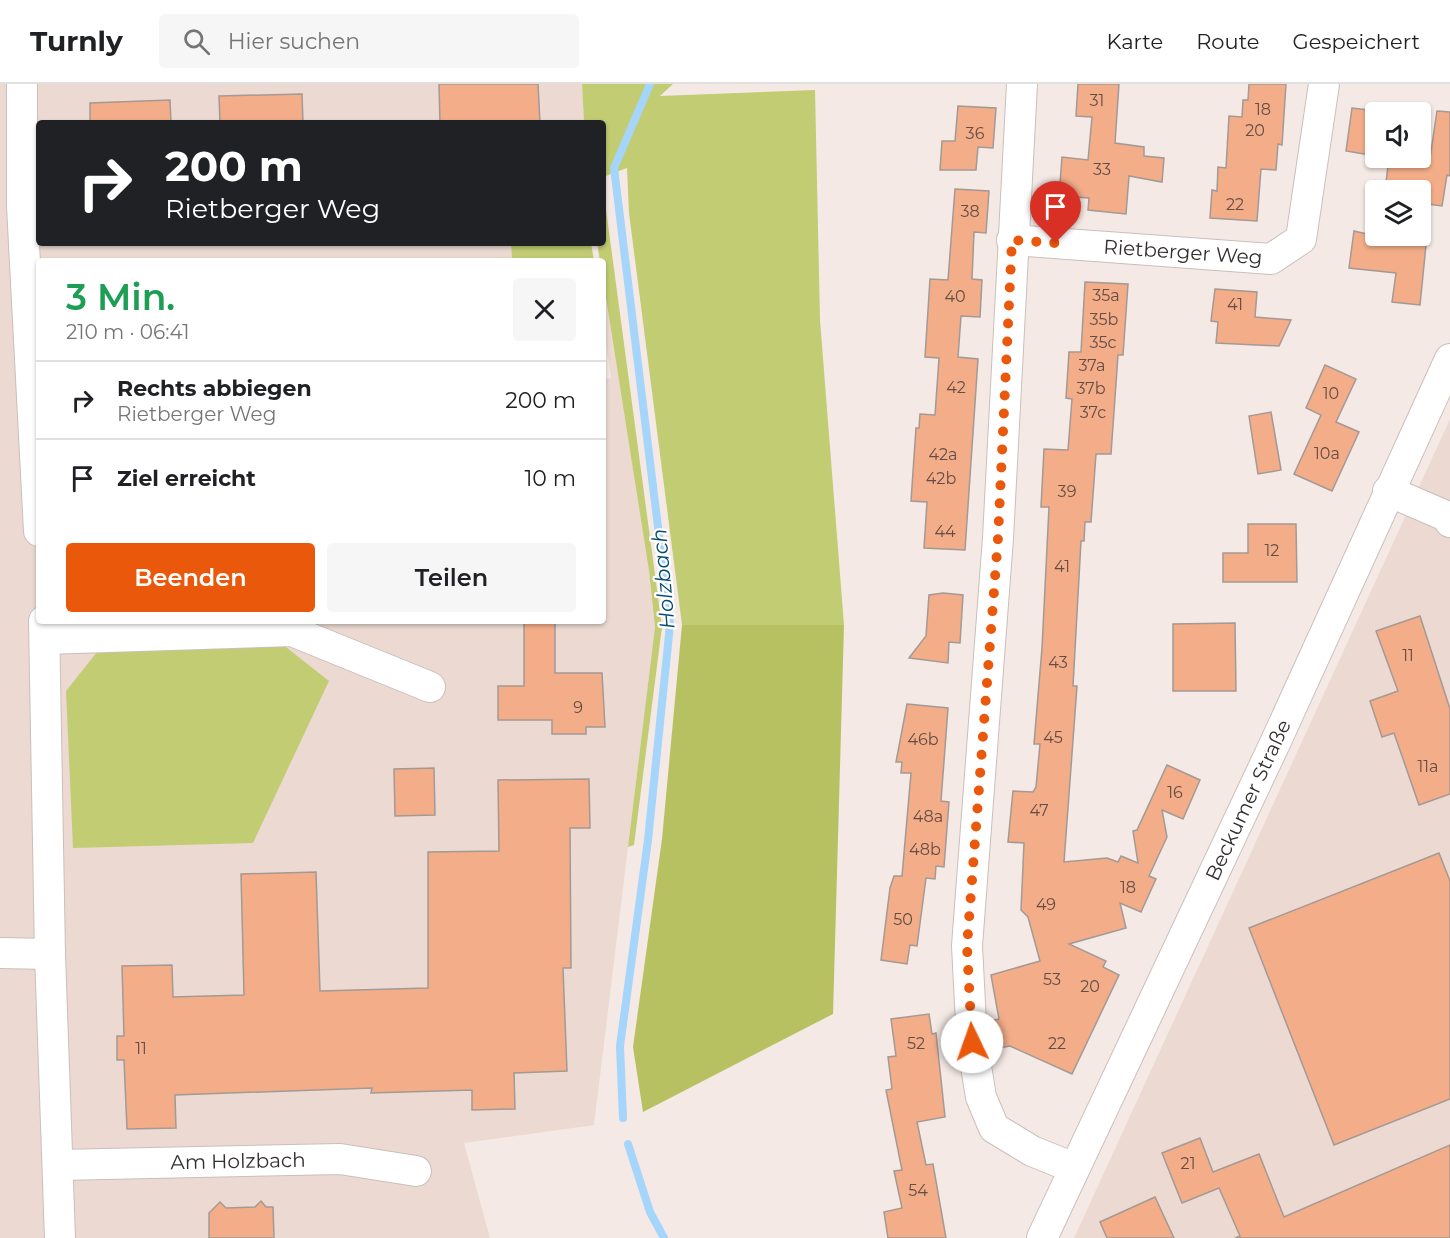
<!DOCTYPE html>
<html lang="de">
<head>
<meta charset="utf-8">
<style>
  :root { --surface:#fff; --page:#f6f6f6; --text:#202124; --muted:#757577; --line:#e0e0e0; --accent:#ea580c }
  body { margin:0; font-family:Montserrat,sans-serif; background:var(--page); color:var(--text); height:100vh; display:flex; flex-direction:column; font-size:22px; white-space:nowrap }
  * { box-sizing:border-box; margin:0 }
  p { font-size:20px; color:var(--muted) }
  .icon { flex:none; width:33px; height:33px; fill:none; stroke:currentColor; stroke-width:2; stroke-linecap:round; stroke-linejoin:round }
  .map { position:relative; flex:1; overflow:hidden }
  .drawer { position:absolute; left:36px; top:174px; width:570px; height:366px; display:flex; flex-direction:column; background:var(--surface); border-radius:6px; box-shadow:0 2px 4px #0004 }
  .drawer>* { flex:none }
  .guide { position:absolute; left:36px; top:36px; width:570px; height:126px; border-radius:6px; box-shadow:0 2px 4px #0004; background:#202124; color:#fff; overflow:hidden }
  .fabs { position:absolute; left:1365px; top:18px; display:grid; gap:12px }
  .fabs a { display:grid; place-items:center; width:66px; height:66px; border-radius:6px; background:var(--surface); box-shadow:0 2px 4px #0004; font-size:30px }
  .pin { position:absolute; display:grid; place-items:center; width:51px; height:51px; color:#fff; margin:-62px -26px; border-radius:50% 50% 50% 0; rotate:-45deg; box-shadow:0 0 6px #0007 }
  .pin .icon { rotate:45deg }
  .me { position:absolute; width:66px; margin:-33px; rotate:357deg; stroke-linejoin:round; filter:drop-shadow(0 0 4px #0008) }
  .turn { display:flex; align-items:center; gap:21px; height:126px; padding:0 30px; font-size:27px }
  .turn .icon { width:78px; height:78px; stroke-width:2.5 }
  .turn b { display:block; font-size:42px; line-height:51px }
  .round { display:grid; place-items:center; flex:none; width:63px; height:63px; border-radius:6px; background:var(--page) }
  .summary { display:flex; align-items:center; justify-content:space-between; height:102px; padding:0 30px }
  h1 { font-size:36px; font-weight:600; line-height:45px; color:#1e9e55 }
  .button { display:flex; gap:12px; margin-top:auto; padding:12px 30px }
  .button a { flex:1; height:69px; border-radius:6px; background:var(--accent); color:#fff; font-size:24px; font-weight:600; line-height:69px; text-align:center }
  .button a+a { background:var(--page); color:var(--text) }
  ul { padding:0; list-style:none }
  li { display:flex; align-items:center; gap:18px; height:78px; padding:0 30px; border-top:2px solid var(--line) }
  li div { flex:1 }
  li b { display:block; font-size:22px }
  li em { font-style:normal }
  header { display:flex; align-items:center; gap:36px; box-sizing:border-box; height:84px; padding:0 30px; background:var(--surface); border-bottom:2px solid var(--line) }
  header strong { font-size:28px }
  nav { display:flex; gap:33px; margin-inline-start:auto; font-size:21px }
  .search { width:420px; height:54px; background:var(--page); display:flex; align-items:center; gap:15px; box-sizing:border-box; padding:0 21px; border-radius:6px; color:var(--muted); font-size:22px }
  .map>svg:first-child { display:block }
</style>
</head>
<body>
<header>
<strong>Turnly</strong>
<div class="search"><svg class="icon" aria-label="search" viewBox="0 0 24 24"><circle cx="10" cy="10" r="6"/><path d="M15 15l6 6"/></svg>Hier suchen</div>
<nav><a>Karte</a><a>Route</a><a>Gespeichert</a></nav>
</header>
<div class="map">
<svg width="1450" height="1154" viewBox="0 0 1450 1154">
  <rect width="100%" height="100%" fill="#f4e9e4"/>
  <g fill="#ecdad2">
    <polygon points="0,0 582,0 584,39 39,39 39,159 511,159 512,177 39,177 39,537 603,537 603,296 611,294 603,240 603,195 649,487 655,543 594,1041 464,1059 490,1154 0,1154"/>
    <polygon points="1450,335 1450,1154 1074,1154"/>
  </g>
  <g fill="#c2cc72">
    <polygon points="582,0 673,0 660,12 815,6 820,236 844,541 682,541 629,129 627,84 603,93 603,39 584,39"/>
    <polygon points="603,103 662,543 634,761 628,763 655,543 649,487 603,195 603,177 600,177 597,159 603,159"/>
    <polygon points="511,159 591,159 594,177 512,177"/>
    <polygon points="282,560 329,597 253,759 73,764 66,607 97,568"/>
  </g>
  <polygon fill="#b7c161" points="682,541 844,541 833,930 643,1028 633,963 662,755"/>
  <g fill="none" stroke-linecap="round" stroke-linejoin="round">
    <g stroke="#a5d5fa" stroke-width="8">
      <polyline points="623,1034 620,962 648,756 670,541 614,84 650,0"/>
      <polyline points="628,1060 650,1128 664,1154"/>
    </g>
  </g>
  <g fill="#f4ad89" stroke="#a39995" stroke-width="1.5">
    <polygon points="439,0 538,0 540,39 440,39"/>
    <polygon points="1078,0 1119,0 1115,59 1144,63 1144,72 1164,74 1162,98 1129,92 1126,130 1088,126 1089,114 1059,112 1062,73 1088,76 1092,33 1076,32"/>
    <polygon points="1249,0 1286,0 1282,61 1278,60 1276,86 1261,85 1257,137 1210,134 1212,106 1217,107 1218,83 1226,84 1229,32 1242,33 1243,16 1248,16"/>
    <polygon points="302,10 303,39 220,39 219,12"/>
    <polygon points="170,16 171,39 90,39 90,19"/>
    <polygon points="958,22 996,24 993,64 978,63 976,86 940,86 942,57 955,57"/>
    <polygon points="1352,24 1376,27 1376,72 1346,67"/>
    <polygon points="1437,27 1450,28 1450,92 1447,91 1442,122 1420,119 1420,106 1385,106 1389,74 1430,74"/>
    <polygon points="955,105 989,107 986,149 974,148 972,195 982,196 980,233 961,232 958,273 978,275 965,466 924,464 927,418 911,417 916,344 919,344 920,330 935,331 939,274 925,273 930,195 948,196"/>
    <polygon points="1354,147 1376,152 1427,151 1420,221 1392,218 1396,189 1349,184"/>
    <polygon points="1085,198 1128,200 1123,271 1118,271 1111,370 1096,370 1091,438 1085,438 1084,457 1081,457 1073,602 1077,602 1064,778 1107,774 1118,778 1121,772 1138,779 1133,747 1137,746 1167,681 1200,696 1183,735 1162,726 1167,753 1149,792 1156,795 1141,828 1120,819 1126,844 1069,860 1106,877 1103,883 1119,891 1072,990 1010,962 993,965 990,937 999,935 991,891 1040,877 1028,833 1021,826 1024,759 1008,758 1013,707 1033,708 1036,703 1040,660 1034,660 1042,564 1049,423 1041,423 1044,365 1068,366 1072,315 1066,314 1069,268 1081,268"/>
    <polygon points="1215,205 1257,208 1255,233 1291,236 1279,262 1216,259 1218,238 1211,237"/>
    <polygon points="1325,281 1356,295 1336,338 1359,348 1332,407 1294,390 1321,331 1306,324"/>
    <polygon points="1271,328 1281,386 1258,390 1249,332"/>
    <polygon points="1248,440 1296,440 1297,498 1223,498 1223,469 1248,469"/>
    <polygon points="943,509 963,511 960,559 949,558 948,579 909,574 926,552 929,511"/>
    <polygon points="1420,532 1450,625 1450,710 1419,721 1394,649 1382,653 1370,617 1398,607 1376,547"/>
    <polygon points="524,537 555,537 555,589 602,589 605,643 586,643 586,650 552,650 552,636 498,636 498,602 524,602"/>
    <polygon points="1235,539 1236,607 1173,607 1173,540"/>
    <polygon points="907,620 948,624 941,717 949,718 944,783 936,782 935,795 926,794 917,862 910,861 907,880 881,876 890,804 894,792 902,792 911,689 901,689 902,678 896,678"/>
    <polygon points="434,684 435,731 395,732 394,685"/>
    <polygon points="589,695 590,744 570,744 571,884 563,884 567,987 514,989 515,1025 472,1026 472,1006 371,1009 372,1004 175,1011 176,1044 127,1045 124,976 117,976 117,952 124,952 122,882 172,881 173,913 244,911 241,790 316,788 320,907 428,904 428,768 499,767 498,696"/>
    <polygon points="1439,769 1450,797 1450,1015 1334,1061 1249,844"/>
    <polygon points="929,930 932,950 936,949 945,1033 917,1038 926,1081 933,1080 946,1154 888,1154 884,1128 902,1124 894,1087 902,1086 886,1006 892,1005 888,973 896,972 891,935"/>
    <polygon points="1200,1054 1213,1088 1259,1070 1284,1133 1450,1061 1450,1154 1235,1154 1240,1152 1219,1104 1182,1119 1162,1069"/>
    <polygon points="1155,1113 1174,1154 1107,1154 1100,1138"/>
    <polygon points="261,1117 266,1123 273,1123 274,1154 209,1154 209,1129 220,1118 226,1124 255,1123"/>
  </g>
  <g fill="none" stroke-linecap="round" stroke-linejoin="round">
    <g stroke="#cabfba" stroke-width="32">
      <g id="minor">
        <polyline points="22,0 22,122 39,447"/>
        <polyline points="1022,0 998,454 967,862 972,958 981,1013 994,1044 1032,1067 1074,1084"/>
        <polyline points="1012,156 1271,175 1301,155 1324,0"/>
        <polyline points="1388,407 1446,432 1450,438"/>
        <polyline points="44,537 50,870 60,1154"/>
        <polyline points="45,555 292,547 430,603"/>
        <polyline points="0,869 50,870"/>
        <polyline points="59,1081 340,1075 416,1087"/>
        <polyline points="1042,1154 1276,657 1450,275"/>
      </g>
    </g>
    <use href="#minor" stroke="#fff" stroke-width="30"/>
  </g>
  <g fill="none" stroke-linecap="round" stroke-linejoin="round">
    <polyline stroke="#ea580c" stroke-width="10" stroke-dasharray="0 18" points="972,958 967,862 998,454 1012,156 1056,159"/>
  </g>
  <g text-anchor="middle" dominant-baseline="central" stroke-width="4.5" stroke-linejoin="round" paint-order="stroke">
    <g font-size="16" fill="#634e45">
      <text x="1097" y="16">31</text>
      <text x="1263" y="25">18</text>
      <text x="1255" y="46">20</text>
      <text x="975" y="49">36</text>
      <text x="1102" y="85">33</text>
      <text x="1235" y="120">22</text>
      <text x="970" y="127">38</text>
      <text x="1106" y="211">35a</text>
      <text x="955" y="212">40</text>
      <text x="1235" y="220">41</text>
      <text x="1104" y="235">35b</text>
      <text x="1103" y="258">35c</text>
      <text x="1092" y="281">37a</text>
      <text x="956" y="303">42</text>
      <text x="1091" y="304">37b</text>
      <text x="1331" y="309">10</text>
      <text x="1093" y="328">37c</text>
      <text x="1327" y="369">10a</text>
      <text x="943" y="370">42a</text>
      <text x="941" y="394">42b</text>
      <text x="1067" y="407">39</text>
      <text x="945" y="447">44</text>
      <text x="1272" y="466">12</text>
      <text x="1062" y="482">41</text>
      <text x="1408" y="571">11</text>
      <text x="1058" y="578">43</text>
      <text x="578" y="623">9</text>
      <text x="1053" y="653">45</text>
      <text x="923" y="655">46b</text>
      <text x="1428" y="682">11a</text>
      <text x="1175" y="708">16</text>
      <text x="1039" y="726">47</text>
      <text x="928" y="732">48a</text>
      <text x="925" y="765">48b</text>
      <text x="1128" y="803">18</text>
      <text x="1046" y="820">49</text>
      <text x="903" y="835">50</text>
      <text x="1052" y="895">53</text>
      <text x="1090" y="902">20</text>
      <text x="916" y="959">52</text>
      <text x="1057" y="959">22</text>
      <text x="141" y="964">11</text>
      <text x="1188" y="1079">21</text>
      <text x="918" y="1106">54</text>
    </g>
    <g font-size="20" fill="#332f2e" stroke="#fff">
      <text transform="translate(1183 168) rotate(4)">Rietberger Weg</text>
      <text transform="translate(1248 716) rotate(-65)">Beckumer Straße</text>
      <text transform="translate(238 1077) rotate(-1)">Am Holzbach</text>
    </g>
    <g font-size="21" font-style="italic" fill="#064b72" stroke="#fff">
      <text transform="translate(663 495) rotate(-95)">Holzbach</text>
    </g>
  </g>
</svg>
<div class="fabs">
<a><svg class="icon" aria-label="sound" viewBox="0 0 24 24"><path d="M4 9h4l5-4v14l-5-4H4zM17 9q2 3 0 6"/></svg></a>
<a><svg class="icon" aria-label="layers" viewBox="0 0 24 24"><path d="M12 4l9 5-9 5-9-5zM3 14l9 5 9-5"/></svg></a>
</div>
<div class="pin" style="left:1056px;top:159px;background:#d93025"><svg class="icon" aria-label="arrive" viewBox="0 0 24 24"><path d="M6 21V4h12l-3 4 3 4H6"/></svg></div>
<svg class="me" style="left:972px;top:958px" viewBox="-20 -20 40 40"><circle r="19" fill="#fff"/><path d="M0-13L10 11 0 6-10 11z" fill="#ea580c"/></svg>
<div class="guide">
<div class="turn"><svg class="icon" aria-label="right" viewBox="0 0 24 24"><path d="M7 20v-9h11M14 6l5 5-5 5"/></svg><div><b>200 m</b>Rietberger Weg</div></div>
</div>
<section class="drawer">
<div class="summary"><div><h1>3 Min.</h1><p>210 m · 06:41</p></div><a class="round"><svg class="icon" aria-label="close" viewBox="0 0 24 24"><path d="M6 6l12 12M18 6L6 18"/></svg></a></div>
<ul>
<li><svg class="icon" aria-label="right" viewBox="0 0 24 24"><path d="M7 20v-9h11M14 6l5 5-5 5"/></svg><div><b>Rechts abbiegen</b><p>Rietberger Weg</p></div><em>200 m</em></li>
<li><svg class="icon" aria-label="arrive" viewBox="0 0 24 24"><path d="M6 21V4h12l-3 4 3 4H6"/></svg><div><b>Ziel erreicht</b></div><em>10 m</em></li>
</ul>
<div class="button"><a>Beenden</a><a>Teilen</a></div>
</section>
</div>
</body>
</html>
